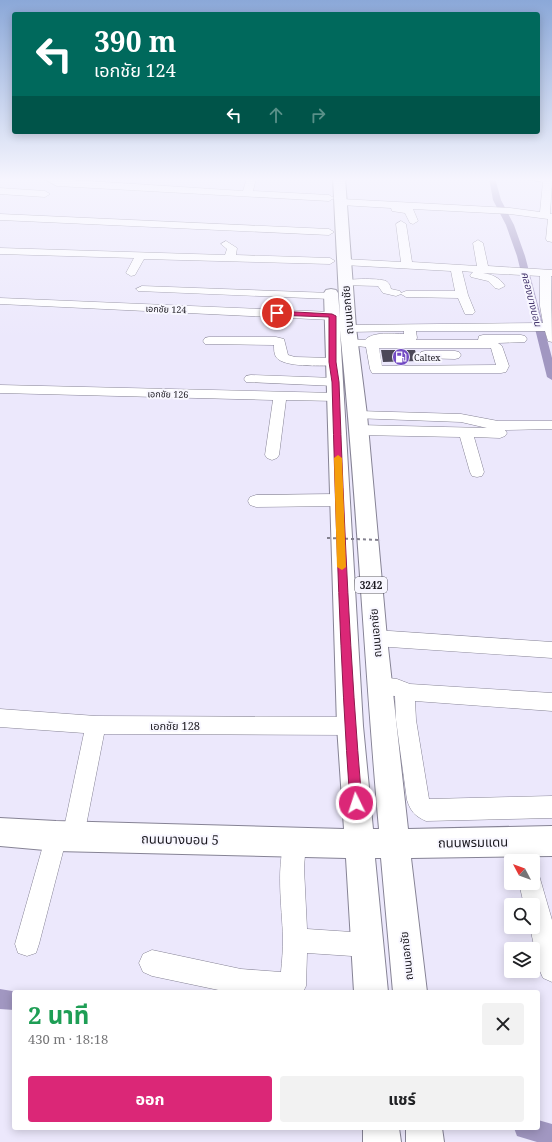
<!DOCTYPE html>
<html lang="th">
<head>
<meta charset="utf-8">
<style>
  :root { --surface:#fff; --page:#f2f2f2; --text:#202124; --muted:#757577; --accent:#db2777 }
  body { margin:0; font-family:"Noto Serif","Noto Sans Thai",serif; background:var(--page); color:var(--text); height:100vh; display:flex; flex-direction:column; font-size:15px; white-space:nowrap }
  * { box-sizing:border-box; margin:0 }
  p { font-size:13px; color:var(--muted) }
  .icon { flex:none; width:22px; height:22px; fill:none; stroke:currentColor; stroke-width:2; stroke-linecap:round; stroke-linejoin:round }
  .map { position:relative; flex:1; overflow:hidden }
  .drawer { position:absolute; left:12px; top:990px; width:528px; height:140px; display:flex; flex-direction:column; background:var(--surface); border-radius:4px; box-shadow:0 2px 10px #0003 }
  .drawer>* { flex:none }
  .top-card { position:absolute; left:12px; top:12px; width:528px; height:122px; border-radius:4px; box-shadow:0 2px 10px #0003; background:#00695c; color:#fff; overflow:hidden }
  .needle { width:26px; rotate:311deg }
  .tools { position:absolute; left:504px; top:854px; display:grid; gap:8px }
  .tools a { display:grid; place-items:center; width:36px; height:36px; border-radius:4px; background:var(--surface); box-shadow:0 2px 10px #0003; font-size:20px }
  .pin { position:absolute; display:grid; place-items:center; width:34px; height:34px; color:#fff; margin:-17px; border:2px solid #fff; border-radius:50%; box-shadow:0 1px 4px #0007 }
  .me { position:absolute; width:44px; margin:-22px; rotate:356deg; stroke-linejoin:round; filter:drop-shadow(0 0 3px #0008) }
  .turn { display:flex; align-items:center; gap:14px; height:84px; padding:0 16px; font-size:18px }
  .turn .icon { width:52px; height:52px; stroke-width:2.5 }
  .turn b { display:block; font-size:28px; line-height:34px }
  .lanes { display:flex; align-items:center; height:38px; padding:0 16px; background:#0003; justify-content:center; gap:20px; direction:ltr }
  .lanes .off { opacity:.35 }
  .round { display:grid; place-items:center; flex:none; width:42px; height:42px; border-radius:4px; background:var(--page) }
  .overview { display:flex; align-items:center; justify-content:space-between; height:68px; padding:0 16px }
  h1 { font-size:24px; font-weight:700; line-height:30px; color:#1e9e55 }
  .action { display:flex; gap:8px; margin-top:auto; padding:8px 16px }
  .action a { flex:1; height:46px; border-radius:4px; background:var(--accent); color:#fff; font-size:16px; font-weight:700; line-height:46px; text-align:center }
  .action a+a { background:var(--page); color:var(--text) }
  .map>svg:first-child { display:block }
</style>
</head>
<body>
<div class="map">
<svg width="552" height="1142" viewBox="0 0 552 1142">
  <rect width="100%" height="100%" fill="#ece8fc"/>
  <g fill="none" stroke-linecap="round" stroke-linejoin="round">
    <g fill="#a197c1" fill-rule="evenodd">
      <polygon points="489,178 495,178 501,200 514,225 525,256 552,358 552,380 547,377 517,256 506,225 493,200"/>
      <polygon points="0,989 18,992 14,992 14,1010 0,1009"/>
      <polygon points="538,1120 552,1124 552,1142 537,1142 517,1136 514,1128 538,1128"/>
    </g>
  </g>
  <polygon fill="#4c4859" points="381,350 415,350 418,361 383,362"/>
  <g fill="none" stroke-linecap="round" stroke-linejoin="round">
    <g stroke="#868395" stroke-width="1">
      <g id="minor">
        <polygon points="42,178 243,191 247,178 256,178 253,191 329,195 334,198 329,201 57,186"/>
        <polygon points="530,178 550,178 552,180 550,214 552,214 552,242 547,241 546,239 548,219 510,214 413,209 418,221 413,224 410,223 405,213 392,211 391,208 341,205 336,202 341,199 510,208 540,212 543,182 531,180"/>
        <polygon points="0,188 45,191 50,194 45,197 0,194"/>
        <polygon points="0,214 329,229 334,232 329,235 0,220"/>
        <path d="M401,221L406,224L412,262L477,266L473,243L478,240L483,243L488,266L552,270V276H551L552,342L548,341L545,331H416L417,338L416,340H478L479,336L483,335H521L525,336L527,339L525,342L498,343L502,346L509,366L506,372L501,373H372L370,369L366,347L346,345L344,342L346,339L365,340C373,331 393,334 404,334V331L348,332L344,331L342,328L344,325L543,323L540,306V276L483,273C493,275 499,277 505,286L499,289L495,288L488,281L471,277L470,275L473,272L462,271L468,295L475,312L473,314H465L458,298L406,297L401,294L396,296L383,293L378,286L341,285L339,283C344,278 379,278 386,281C389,283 390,285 391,289L400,291L401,293L406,291H455L451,271L344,265L339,262L344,259L401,262L396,224ZM379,348H491L496,365L382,366Z"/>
        <polygon points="226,241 237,248 236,255 330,258 335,261 330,264 144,259 135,275 131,276 126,273 134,258 0,254 0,248 225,255 227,249 221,244"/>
        <polygon points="142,286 331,293 335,294 337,296 335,298 331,299 138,291 136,289"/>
        <polygon points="0,298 332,312 336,313 338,316 336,319 332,320 0,304"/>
        <path d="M209,337H276L284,339L288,355L295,357L333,358L337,359L339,362L337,365L333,366C320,365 284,368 276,357C274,354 274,349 274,345L205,344L203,341L205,338Z"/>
        <polygon points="425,351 455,351 459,352 461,355 459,358 455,359 421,358 419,355 421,352"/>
        <polygon points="251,375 335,378 340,379 342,382 340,385 335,386 246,382 244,379 246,376"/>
        <polygon points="0,385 336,393 341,394 343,397 341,400 336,401 286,400 279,455 277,458 272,460 267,458 265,455 273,400 0,393"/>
        <polygon points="358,411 461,414 498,421 552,421 552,429 505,430 507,433 505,436 500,438 474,437 484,472 482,476 477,477 472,476 470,472 460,437 358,435 353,433 351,430 353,427 358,425 487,428 461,422 353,418 351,415 353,412"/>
        <polygon points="340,494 345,496 348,500 345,504 340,506 256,507 250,505 248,501 250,497 256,495"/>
        <polygon points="375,630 552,642 552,658 375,646 369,643 366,638 369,633"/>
        <path d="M380,677L397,679L410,684L552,693V711L415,701L416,720L429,799L552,796V818L426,821C415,816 411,812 407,800L396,720L395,696L380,695L373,692L370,686L373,680Z"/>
        <polygon points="0,709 96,716 350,717 357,719 360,726 357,733 350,735 104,734 84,836 81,844 73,847 65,844 39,944 36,953 27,956 18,953 15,944 48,828 56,825 64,828 84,733 0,727"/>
        <path d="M295,831L303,834L306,842L304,868L307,929L367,933L376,936L379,945L376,954L367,957L307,953L306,986L303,992H228L152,976L143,972L139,963L143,954L152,950L241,969L281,972C282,961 283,950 283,938C282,906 275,864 287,834Z"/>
        <path d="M522,831L530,834C534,845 541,860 533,870V861H515L511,842L514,834Z"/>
        <polygon points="533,872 539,875 552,920 552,982 543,978 539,969 530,927 533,927 533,905 524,905 519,883 533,883"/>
      </g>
    </g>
    <g stroke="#868395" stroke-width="2">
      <g id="major">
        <path d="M333,178H345L356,328L367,415L387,638L408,829L552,826V856L411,858L427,992H393L381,858H375L388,992H354L346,858L56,851L0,846V818L56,821L344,829L337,726L324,293L326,290L331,289L336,290L338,293L340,318ZM340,330C357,496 364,663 379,829H373L363,726Z"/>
        <polygon points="363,1128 399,1128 401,1142 363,1142"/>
        <polygon points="406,1128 442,1128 444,1142 406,1142"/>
      </g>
    </g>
    <use href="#minor" fill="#fff" fill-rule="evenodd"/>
    <use href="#major" fill="#fff" fill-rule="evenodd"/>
    <polyline stroke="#83808e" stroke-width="2" stroke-dasharray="3 3" stroke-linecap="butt" points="327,538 381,540"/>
  </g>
  <linearGradient id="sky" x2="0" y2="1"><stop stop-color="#8ba8d8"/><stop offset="0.53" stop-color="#f6f5fe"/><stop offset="1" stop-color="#f6f5fe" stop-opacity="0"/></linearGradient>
  <rect width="552" height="338" fill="url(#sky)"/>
  <path fill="#db2777" stroke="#8e194d" d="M277,311L332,314L336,316V362L339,382C344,522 350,663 362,803L360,807L356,809L352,807L350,803C340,663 336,522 332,382L329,362V317L275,315V312Z"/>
  <polygon fill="#f59e0b" points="338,455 342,458 346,567 342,570 337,567 334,458"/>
  <defs>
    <g id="fuel-disc" transform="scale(0.9)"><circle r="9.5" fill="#734bc3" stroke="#f8f7ff"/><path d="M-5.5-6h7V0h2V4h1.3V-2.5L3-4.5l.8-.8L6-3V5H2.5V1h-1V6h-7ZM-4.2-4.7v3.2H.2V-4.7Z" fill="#fff"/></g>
  </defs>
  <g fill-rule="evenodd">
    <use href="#fuel-disc" x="401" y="357"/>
  </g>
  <g text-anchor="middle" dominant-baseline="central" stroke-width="4" stroke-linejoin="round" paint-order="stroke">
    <g font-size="9" fill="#19171e" stroke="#f8f7ff">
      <text transform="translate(166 309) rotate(2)">เอกชัย 124</text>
      <text transform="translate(168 394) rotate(1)">เอกชัย 126</text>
    </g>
    <g font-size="9" fill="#19171e" stroke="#f8f7ff" text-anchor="start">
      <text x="414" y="357">Caltex</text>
    </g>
    <g font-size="10" font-style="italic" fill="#46376e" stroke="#f8f7ff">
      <text transform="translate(532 299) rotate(76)">คลองบางบอน</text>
    </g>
    <rect fill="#f8f7ff" stroke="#5c5a62" stroke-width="1" x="355" y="577" width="32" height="16" rx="3"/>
    <g font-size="10" font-weight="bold" fill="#19171e">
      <text x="371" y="585">3242</text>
    </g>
    <g font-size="11" fill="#19171e" stroke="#f8f7ff">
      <text transform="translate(347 310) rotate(-95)">ถนนเอกชัย</text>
      <text transform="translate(375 633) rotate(-95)">ถนนเอกชัย</text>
      <text x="175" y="725">เอกชัย 128</text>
      <text transform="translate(406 956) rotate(-96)">ถนนเอกชัย</text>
    </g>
    <g font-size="13" fill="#19171e" stroke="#f8f7ff">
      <text transform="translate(180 839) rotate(1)">ถนนบางบอน 5</text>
      <text transform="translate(473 842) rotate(-1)">ถนนพรมแดน</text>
    </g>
  </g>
</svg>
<div class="tools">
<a><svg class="needle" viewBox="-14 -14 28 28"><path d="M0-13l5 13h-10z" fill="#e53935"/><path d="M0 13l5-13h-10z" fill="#757577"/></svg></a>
<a><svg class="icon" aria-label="search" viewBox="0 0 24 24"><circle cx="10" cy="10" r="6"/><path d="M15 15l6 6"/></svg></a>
<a><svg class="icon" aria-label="layers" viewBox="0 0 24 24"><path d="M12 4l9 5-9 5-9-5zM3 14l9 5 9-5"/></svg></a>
</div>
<div class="pin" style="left:277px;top:313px;background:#d93025"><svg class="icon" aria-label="arrive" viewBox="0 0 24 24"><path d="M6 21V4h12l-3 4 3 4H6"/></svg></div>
<svg class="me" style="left:356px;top:803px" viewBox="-20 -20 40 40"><circle r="17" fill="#db2777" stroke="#fff" stroke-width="3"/><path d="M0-11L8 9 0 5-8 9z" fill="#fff"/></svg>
<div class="top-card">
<div class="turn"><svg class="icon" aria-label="left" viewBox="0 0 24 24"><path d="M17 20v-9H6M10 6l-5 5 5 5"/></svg><div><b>390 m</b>เอกชัย 124</div></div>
<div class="lanes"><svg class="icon" aria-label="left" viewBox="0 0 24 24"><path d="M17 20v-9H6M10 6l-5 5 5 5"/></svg><svg class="icon off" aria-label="ahead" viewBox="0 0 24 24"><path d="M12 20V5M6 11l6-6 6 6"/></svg><svg class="icon off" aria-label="right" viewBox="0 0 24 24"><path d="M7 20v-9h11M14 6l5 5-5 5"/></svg></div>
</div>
<section class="drawer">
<div class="overview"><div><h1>2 นาที</h1><p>430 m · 18:18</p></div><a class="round"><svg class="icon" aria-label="close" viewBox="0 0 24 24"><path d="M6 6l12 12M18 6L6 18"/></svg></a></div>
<div class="action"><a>ออก</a><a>แชร์</a></div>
</section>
</div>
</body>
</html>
